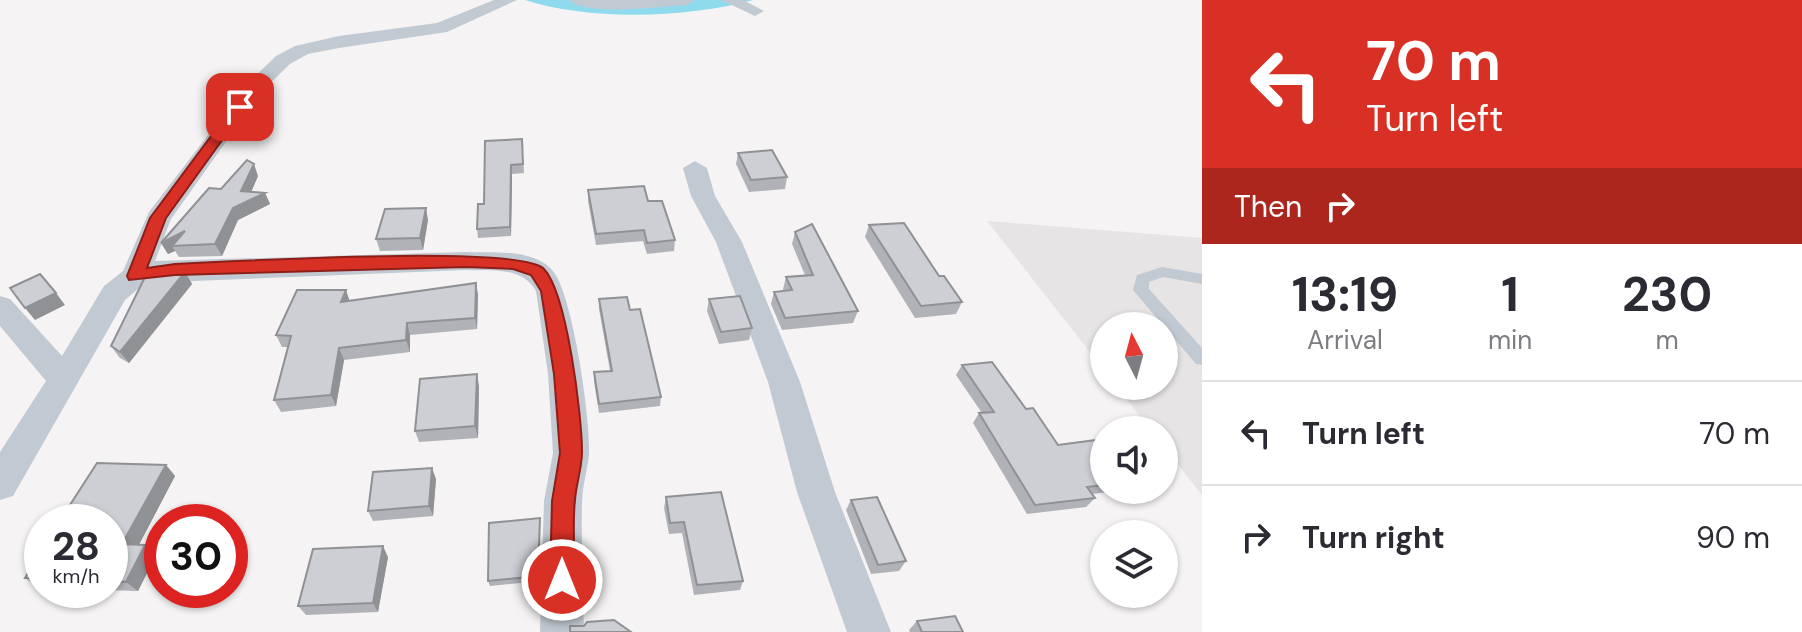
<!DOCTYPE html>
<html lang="en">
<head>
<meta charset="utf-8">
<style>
  :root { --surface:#fff; --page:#f2f2f3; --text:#2b2b33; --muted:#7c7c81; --line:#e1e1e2 }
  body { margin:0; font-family:"DM Sans",sans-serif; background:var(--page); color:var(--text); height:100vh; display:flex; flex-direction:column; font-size:30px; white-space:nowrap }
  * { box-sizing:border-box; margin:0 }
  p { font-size:26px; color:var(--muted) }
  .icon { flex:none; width:44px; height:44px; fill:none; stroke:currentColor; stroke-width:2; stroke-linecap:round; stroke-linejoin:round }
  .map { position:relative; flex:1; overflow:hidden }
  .panel { display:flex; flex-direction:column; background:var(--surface); width:600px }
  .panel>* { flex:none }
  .guide { background:#d93025; color:#fff; overflow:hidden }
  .needle { width:52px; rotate:354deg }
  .controls { position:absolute; left:1090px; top:312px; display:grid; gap:16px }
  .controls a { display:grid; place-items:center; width:88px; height:88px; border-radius:50%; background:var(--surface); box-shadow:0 2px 6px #0004; font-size:40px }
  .speed { position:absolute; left:24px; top:504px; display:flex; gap:16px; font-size:40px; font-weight:700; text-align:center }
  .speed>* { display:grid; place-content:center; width:104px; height:104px; border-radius:50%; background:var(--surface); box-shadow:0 2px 6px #0004; line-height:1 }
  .speed small { font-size:20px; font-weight:400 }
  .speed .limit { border:12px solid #d22; background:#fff; color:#111 }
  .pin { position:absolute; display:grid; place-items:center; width:68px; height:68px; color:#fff; margin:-34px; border-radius:16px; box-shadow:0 4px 12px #0006 }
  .me { position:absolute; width:88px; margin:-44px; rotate:0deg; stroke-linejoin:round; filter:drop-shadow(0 0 6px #0008) }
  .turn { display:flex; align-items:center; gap:28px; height:168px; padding:0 32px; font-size:36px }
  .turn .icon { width:104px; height:104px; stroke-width:2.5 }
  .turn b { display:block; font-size:56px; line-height:68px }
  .then { display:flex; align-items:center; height:76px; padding:0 32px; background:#0003; gap:16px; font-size:30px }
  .eta { display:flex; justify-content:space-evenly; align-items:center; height:136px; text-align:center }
  .eta b { font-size:48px; font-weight:700; line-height:56px }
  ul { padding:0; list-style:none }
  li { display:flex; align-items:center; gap:24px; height:104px; padding:0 32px; border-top:2px solid var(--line) }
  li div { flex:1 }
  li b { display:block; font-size:30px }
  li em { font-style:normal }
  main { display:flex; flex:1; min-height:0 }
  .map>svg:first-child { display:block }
</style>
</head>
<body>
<main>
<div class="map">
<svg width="1202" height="632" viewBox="0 0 1202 632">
  <rect width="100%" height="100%" fill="#f5f3f3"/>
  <polygon fill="#e6e4e5" points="987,221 1202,238 1202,495 1164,447 1164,430 1151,430 1116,386 1164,386 1164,326 1104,326 1104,370"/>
  <path fill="#90daee" d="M525,0H753C689,18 588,21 525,0Z"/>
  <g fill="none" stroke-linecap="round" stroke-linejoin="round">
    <polygon fill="#c1cad2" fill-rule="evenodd" points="1162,267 1202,274 1202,284 1163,277 1149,282 1149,289 1202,348 1202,365 1196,364 1133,290 1137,275"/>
    <g fill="#c1cad2" fill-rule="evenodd">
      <path d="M494,0H517L447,32L339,48L308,54L290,64L262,91L171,219L155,261L466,252C492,253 534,248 553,271C573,295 591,422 589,455C587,472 582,487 582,504C581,546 583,589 584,632H540L544,501L553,453L548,374L536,291C522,266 491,271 466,270L145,283L125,300L13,496L0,500V452L46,381L0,326V296L10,299L62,356L104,286L123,271L149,212L248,83L276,56L295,46L339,36L437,23Z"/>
      <path d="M569,0H695L687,5C661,6 587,17 569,0Z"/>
      <polygon points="721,0 743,0 764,11 755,16"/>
      <polygon points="695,161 707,168 715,196 742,242 800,382 835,492 891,632 847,632 797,492 768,382 716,242 691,196 683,168"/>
    </g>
  </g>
  <g fill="#b0b2b7">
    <polygon points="522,139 524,173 512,174 511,236 478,238 477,229"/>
    <polygon points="738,153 787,177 785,189 749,192 736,164"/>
    <polygon points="258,176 251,191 265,193 270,204 238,220 222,256 179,257 175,251 168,254 161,243 221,189"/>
    <polygon points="588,190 648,201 675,240 674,251 647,254 643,241 596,245 588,201"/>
    <polygon points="428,220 423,250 380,251 376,239"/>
    <polygon points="869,225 939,276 962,302 956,314 915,318 865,237"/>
    <polygon points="795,232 858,311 853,323 782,330 771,304 774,292 784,291 783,289 786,277 805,275 792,244"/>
    <polygon points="185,272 192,284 129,363 120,358 111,346"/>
    <polygon points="478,294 477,329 410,335 410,352 344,360 336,406 281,412 274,400 288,347 282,347 276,335 350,300"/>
    <polygon points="599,299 630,310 661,397 660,406 599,413 594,382 594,372 610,371 599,309"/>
    <polygon points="709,299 752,328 749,340 719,344 707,311"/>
    <polygon points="962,365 1026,409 1058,445 1104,439 1104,490 1126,490 1092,494 1095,498 1086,507 1027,514 973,423 979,413 982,413 956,375"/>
    <polygon points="479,386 478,438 419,442 415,431"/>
    <polygon points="166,465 175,476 139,545 156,555 138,591 106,590 110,590 110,522"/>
    <polygon points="436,479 433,516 373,521 368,511"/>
    <polygon points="666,497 743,581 740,590 694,595 682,533 669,534 664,508"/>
    <polygon points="851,500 906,561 899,571 871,574 846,510"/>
    <polygon points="540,518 539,581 490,586 488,581"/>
    <polygon points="388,557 378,612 306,615 298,606"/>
    <polygon points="25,578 42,578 42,588 38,587"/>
    <polygon points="917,621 963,632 910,632 909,630"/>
  </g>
  <g fill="#909195">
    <polygon points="254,164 258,176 247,202 265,193 270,204 238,220 222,256 215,244"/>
    <polygon points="511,165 512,174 511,236 510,227"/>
    <polygon points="426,208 428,220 423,250 420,238"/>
    <polygon points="185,231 172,246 175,251 168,254 161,243"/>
    <polygon points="185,272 192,284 129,363 120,352"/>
    <polygon points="476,283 478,294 477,329 475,318"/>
    <polygon points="346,290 350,302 341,302"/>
    <polygon points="56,293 65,305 35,320 25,308"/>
    <polygon points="407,323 410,335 410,352 406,340"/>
    <polygon points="339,348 344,360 336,406 331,395"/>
    <polygon points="477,374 479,386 478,438 475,426"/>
    <polygon points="166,465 175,476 134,554 122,544"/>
    <polygon points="432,468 436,479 433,516 429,506"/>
    <polygon points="145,545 156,555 138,591 126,582"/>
    <polygon points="383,546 388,557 378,612 373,603"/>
  </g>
  <g fill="#cdcfd5" stroke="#909195" stroke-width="2">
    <polygon points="522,139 523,164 511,165 510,227 477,229 478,204 484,204 485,141"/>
    <polygon points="772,150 787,177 751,180 738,153"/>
    <polygon points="247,160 254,164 241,191 265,193 233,208 215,244 172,246 185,231 161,243 209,188 221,189"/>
    <polygon points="644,186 648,201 662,201 675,240 647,243 644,230 596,234 588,190"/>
    <polygon points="426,208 420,238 376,239 385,209"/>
    <polygon points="904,223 939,276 944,276 962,302 921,306 869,225"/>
    <polygon points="812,224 858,311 785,318 774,292 792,290 786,277 813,275 795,232"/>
    <polygon points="185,272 120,352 111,346 146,275"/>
    <polygon points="40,274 56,293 25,308 10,288"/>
    <polygon points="476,283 475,318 407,323 406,340 339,348 331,395 274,400 291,336 276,335 297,290 346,290 341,302"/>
    <polygon points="740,296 752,328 721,332 709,299"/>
    <polygon points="627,297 630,310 640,309 661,397 599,404 594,372 612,371 599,299"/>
    <polygon points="992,362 1026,409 1033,408 1058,445 1104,439 1104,485 1087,487 1095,498 1035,505 979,413 994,412 962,365"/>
    <polygon points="477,374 475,426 415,431 420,379"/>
    <polygon points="97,463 166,465 122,544 145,545 126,582 110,581 110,522 59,522"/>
    <polygon points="1164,467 1172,477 1164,478"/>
    <polygon points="432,468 429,506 368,511 373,472"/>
    <polygon points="721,492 743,581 697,585 684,522 670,523 666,497"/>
    <polygon points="877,497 906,561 878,565 851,500"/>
    <polygon points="540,518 538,576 488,581 489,523"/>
    <polygon points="383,546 373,603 298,606 313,549"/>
    <polygon points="42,550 42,578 25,578"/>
    <polygon points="955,616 963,632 922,632 917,621"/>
    <polygon points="614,620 631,632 570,632 570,626 584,626 587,622"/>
  </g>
  <path fill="#d93025" stroke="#8d1f18" stroke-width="2" d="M240,103L246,107L166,218L147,268L175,264C227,262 520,244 544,269C567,293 582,416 582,452C582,468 576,484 575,500C572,526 575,553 575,580L571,588L562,592L554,588L550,580L552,501L560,453L554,374L541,291L531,275L513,269L466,267L175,275L129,280L127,276L150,218L235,104Z"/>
</svg>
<div class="controls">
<a><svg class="needle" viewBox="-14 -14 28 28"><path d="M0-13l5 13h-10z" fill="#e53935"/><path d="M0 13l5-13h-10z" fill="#7c7c81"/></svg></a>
<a><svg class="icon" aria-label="sound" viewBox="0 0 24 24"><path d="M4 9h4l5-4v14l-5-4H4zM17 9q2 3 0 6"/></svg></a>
<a><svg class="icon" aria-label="layers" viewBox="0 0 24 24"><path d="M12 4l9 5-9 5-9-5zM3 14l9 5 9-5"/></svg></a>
</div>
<div class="speed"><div>28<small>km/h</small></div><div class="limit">30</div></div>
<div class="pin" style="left:240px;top:107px;background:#d93025"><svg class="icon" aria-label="arrive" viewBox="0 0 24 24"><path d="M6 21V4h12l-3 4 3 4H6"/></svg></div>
<svg class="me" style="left:562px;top:580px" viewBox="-20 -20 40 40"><circle r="17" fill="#d93025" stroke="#fff" stroke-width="3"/><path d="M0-11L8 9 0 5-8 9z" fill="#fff"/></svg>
</div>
<section class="panel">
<div class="guide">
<div class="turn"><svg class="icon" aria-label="left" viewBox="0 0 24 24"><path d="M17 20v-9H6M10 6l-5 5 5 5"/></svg><div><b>70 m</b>Turn left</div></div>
<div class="then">Then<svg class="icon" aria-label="right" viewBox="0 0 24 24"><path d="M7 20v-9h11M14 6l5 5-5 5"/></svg></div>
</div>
<div class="eta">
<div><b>13:19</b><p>Arrival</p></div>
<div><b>1</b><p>min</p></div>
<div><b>230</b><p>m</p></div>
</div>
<ul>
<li><svg class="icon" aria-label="left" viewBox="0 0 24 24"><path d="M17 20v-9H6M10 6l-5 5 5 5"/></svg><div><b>Turn left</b></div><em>70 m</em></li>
<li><svg class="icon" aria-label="right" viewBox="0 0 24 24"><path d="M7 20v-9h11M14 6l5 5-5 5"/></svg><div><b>Turn right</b></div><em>90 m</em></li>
</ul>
</section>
</main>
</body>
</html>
